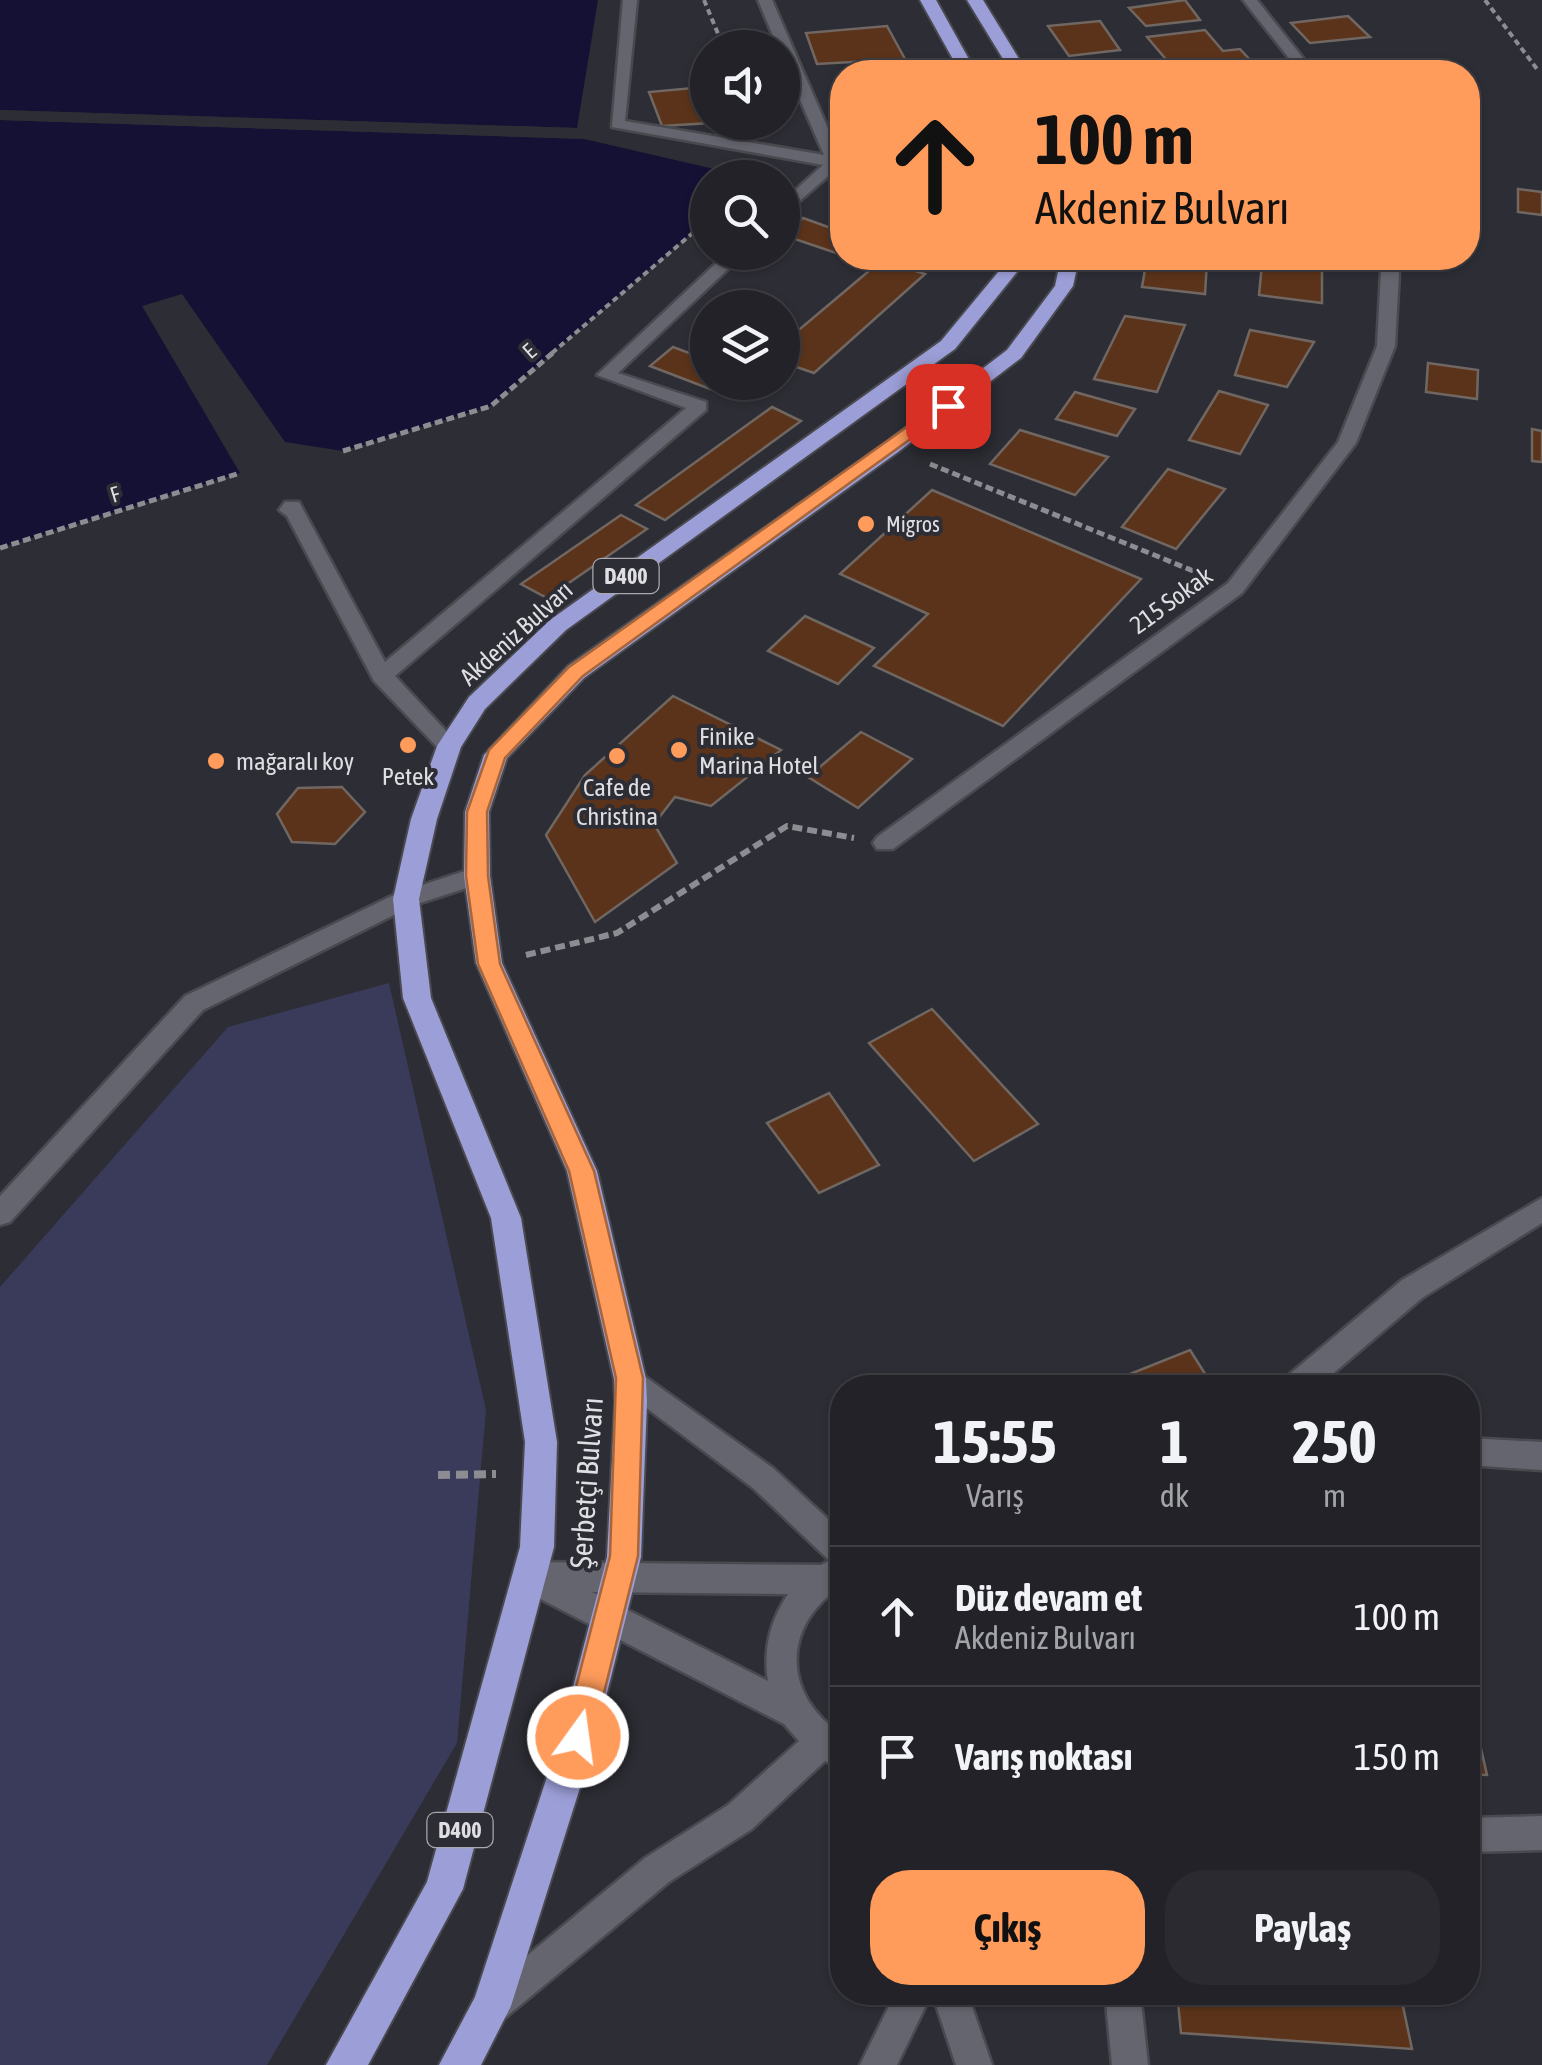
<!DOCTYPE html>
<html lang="tr">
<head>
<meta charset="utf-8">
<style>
  :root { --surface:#222228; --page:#2a2a30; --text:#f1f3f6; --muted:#a2a4a8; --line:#3f3f45; --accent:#ff9b5b }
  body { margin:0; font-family:"Asap Condensed",sans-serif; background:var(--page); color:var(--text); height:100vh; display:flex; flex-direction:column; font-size:38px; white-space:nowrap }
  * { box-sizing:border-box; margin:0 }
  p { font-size:32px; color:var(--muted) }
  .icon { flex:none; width:55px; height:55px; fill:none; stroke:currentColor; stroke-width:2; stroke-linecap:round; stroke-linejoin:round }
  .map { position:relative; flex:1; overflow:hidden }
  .sheet { position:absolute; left:830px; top:1375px; width:650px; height:630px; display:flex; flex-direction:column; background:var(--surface); border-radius:40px; box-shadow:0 2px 8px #0004,0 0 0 2px var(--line) }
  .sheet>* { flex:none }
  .hud { position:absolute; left:830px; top:60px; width:650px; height:210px; border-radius:40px; box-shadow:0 2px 8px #0004,0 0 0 2px var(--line); background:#ff9b5b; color:#111; overflow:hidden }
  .buttons { position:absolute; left:690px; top:30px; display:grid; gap:20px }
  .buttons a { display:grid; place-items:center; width:110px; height:110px; border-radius:50%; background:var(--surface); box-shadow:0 2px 8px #0004,0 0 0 2px var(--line); font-size:50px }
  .pin { position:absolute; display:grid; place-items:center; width:85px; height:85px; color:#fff; margin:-42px; border-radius:20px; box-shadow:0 5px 15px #0006 }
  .me { position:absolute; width:110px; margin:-55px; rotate:14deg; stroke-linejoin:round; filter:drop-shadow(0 0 8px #0008) }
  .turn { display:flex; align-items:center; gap:35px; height:210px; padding:0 40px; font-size:45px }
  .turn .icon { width:130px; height:130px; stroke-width:2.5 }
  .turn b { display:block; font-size:70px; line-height:85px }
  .eta { display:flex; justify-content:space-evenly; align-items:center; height:170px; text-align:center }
  .eta b { font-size:60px; font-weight:700; line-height:70px }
  .action { display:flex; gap:20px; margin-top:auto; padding:20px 40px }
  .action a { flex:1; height:115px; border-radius:40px; background:var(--accent); color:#111; font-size:40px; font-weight:700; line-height:115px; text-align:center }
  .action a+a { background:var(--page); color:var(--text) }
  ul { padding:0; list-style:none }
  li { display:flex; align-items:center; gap:30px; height:140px; padding:0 40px; border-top:2px solid var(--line) }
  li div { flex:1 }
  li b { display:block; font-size:38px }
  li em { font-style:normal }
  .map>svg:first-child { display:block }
</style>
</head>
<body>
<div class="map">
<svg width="1542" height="2065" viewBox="0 0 1542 2065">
  <rect width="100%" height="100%" fill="#2d2d35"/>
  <polygon fill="#3a3b5a" points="389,983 486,1410 457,1743 267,2065 0,2065 0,1287 228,1027"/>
  <g fill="#141135">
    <polygon points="0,0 598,0 577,128 0,110"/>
    <polygon points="0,120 584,139 749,177 708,178 707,220 491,406 343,451 285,442 182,294 142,306 240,473 0,548"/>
  </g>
  <polygon fill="#2d2d35" points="0,110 577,128 580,132 98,118 581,134 584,139 0,120"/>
  <g fill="#5b331a" stroke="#706762" stroke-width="2.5">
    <polygon points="1185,0 1200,20 1146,26 1129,8"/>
    <polygon points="1348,16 1370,37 1310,43 1291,23"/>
    <polygon points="1100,21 1120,50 1069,56 1048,26"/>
    <polygon points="887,26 905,59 817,64 806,33"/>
    <polygon points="1205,30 1223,51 1240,49 1261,72 1185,72 1178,64 1170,64 1147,37"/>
    <polygon points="1137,60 1146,72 1086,72 1081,66"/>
    <polygon points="693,88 710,123 662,126 649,92"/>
    <polygon points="1518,189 1542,192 1542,215 1518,212"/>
    <polygon points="803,218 842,232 842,255 783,235"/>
    <polygon points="1147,258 1207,262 1205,294 1142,287"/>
    <polygon points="882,260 925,274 814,373 782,362 782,344"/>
    <polygon points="1262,264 1322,271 1322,303 1259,295"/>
    <polygon points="1125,316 1185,325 1157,392 1094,379"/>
    <polygon points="1250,330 1314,342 1287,387 1235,375"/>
    <polygon points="673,347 708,360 708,382 759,382 739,400 650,366"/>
    <polygon points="1428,363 1478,370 1477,399 1426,392"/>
    <polygon points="1219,391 1268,405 1240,454 1189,440"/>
    <polygon points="1075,392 1135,409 1117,436 1056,419"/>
    <polygon points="772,407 801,421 665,520 636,505"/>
    <polygon points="1532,429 1542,431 1542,462 1532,461"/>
    <polygon points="1020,430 1108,457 1075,495 990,464"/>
    <polygon points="1168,469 1225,489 1176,549 1122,527"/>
    <polygon points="932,490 1141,579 1003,726 874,666 928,614 840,574"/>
    <polygon points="621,515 647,529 547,598 521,584"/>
    <polygon points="805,616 874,648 838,684 768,651"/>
    <polygon points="673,696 781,750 711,806 675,797 654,824 677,863 595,922 546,835 585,775"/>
    <polygon points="861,732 912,759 858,808 808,777"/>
    <polygon points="342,787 365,812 335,844 292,842 277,814 298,788"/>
    <polygon points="932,1009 1038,1124 974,1161 869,1043"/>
    <polygon points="829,1093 879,1165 819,1193 767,1123"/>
    <polygon points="1190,1350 1214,1388 1095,1388"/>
    <polygon points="1468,1691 1487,1775 1468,1774"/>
    <polygon points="1177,1992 1400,1992 1412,2049 1181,2033"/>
  </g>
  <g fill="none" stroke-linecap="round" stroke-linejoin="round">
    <g stroke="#494a50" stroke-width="5">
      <g id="service">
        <polygon points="623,0 637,0 625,121 824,155 782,58 782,48 778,48 758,0 772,0 842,161 841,165 782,216 782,202 823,165 612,127"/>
        <polygon points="728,252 746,252 618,373 706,402 706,410 395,676 460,746 457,751 441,751 374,681 287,516 279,510 285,502 299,502 385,662 686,408 597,375"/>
        <polygon points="477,867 485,870 489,876 485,882 414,905 203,1010 10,1222 0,1225 0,1196 185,996 398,893"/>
      </g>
    </g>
    <g stroke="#494a50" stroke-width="5">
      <g id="minor">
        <polygon points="1243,0 1257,0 1314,72 1300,72"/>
        <polygon points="1378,258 1394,258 1399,273 1395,346 1356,443 1242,593 893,849 877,849 873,843 877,837 1228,583 1338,442 1377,346 1381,273"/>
        <polygon points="630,1366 773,1468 842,1532 842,1566 831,1562 753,1488 620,1388 616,1379 620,1370"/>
        <polygon points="1468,1438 1542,1442 1542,1470 1468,1465"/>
        <polygon points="1542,1816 1542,1850 1468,1852 1468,1818"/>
        <polygon points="896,1992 967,1992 992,2065 956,2065 932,1993 897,2065 860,2065"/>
        <polygon points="1105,1992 1140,1992 1148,2065 1112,2065"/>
      </g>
    </g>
    <g stroke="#494a50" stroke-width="5">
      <g id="tertiary">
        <polygon points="1542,1198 1542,1223 1422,1298 1316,1388 1280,1388 1284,1379 1402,1280"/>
        <path d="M842,1554V1586C781,1625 782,1696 842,1734V1769L825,1761L752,1829L669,1882L506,2017L494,2023L482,2017L476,2005L482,1993L645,1858L728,1805L799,1741L784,1724L519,1588L515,1577L519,1566L530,1562L821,1565ZM592,1592L788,1594C770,1621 763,1649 768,1681Z"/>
      </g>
    </g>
    <g stroke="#494a50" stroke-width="4">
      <g id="trunk">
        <polygon points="920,0 936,0 976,72 960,72"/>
        <polygon points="967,0 983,0 1027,72 1011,72"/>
        <polygon points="1003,258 1021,258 1017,272 955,349 566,630 485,709 461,747 437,819 419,899 431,998 521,1218 557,1442 554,1547 463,1889 368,2065 326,2065 427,1882 520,1547 525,1442 491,1218 403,998 393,899 411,819 437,746 469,697 550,620 941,341 999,271"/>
        <polygon points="1061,258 1079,258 1073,286 1021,358 898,452 584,678 507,758 489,812 490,876 502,963 597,1171 646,1379 647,1402 641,1557 596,1737 511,2006 481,2065 439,2065 475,1997 560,1737 607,1557 615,1402 614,1379 567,1171 476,963 464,876 465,812 484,755 568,666 884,444 1007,350 1055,286"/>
      </g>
    </g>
    <g stroke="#8c8c92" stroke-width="4" stroke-dasharray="6 4" stroke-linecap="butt">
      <polyline points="704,0 724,48"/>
      <polyline points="1485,0 1537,69"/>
      <polyline points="552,353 708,220"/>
    </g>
    <g stroke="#8c8c92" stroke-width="5" stroke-dasharray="8 4" stroke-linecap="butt">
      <polyline points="343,451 491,406 555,351"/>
      <polyline points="930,464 1196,572"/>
      <polyline points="0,548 240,473"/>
    </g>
    <polyline stroke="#8c8c92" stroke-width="6" stroke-dasharray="10 5" stroke-linecap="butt" points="526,955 617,933 787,826 854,838"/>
    <polyline stroke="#8c8c92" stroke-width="8" stroke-dasharray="12 6" stroke-linecap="butt" points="438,1475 496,1474"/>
    <use href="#service" fill="#64656e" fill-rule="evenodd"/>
    <use href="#minor" fill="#64656e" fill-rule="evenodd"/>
    <use href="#tertiary" fill="#64656e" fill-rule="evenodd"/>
    <use href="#trunk" fill="#9c9ed7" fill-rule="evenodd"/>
  </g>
  <polygon fill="#ff9b5b" stroke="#a6653b" stroke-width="2.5" points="942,402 956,406 583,676 505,758 487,812 488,876 500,964 594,1171 643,1378 638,1556 593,1737 588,1748 578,1752 568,1748 563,1737 610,1556 616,1378 569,1171 478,964 466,876 467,812 489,750 569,667"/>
  <g fill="#ff9b5b" stroke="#2d2d35" stroke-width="4">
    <circle cx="866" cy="524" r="10"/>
    <circle cx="408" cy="745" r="10"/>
    <circle cx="679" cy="750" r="10"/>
    <circle cx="617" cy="756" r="10"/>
    <circle cx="216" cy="761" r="10"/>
  </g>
  <g text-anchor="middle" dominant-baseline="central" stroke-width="8" stroke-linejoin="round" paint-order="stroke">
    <g font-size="22" fill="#dedee3" stroke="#2d2d35">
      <text transform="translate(529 351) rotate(-41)">E</text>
      <text transform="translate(115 494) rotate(-17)">F</text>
    </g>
    <g font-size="22" fill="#dedee3" stroke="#2d2d35" text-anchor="start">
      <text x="886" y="524">Migros</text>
    </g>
    <g fill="#2d2d35" stroke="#a9a9af" stroke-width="2.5">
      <rect x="593.5" y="559" width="65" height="34" rx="8"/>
      <rect x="427.5" y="1813" width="65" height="34" rx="8"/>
    </g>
    <g font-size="22" font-weight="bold" fill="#dedee3">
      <text x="626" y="576">D400</text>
      <text x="460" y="1830">D400</text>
    </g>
    <g font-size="25" fill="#dedee3" stroke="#2d2d35">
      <text transform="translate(1171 600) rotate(-36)">215 Sokak</text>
      <text transform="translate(516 633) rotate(-42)">Akdeniz Bulvarı</text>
    </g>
    <g font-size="25" fill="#dedee3" stroke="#2d2d35" text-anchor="start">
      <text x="699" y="736">Finike<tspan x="699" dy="29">Marina Hotel</tspan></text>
      <text x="236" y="761">mağaralı koy</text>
      <text x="408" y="776" text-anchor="middle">Petek</text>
      <text x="617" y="787" text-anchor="middle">Cafe de<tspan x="617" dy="29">Christina</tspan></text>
    </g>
    <g font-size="30" fill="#dedee3" stroke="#2d2d35">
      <text transform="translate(586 1483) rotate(-86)">Şerbetçi Bulvarı</text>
    </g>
  </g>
</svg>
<div class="buttons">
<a><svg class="icon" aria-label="sound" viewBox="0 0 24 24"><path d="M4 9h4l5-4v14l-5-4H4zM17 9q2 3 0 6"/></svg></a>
<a><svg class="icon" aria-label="search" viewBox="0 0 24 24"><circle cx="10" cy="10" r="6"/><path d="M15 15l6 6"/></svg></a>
<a><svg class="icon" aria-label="layers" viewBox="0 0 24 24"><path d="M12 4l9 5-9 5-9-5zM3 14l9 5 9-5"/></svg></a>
</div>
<div class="pin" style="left:948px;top:406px;background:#d93025"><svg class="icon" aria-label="arrive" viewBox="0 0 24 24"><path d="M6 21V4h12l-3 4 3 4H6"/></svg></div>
<svg class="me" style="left:578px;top:1737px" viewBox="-20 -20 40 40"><circle r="17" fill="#ff9b5b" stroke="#fff" stroke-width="3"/><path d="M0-11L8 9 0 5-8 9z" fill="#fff"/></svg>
<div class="hud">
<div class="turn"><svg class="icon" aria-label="ahead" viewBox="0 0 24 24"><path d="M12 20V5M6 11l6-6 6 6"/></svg><div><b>100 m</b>Akdeniz Bulvarı</div></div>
</div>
<section class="sheet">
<div class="eta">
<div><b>15:55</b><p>Varış</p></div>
<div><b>1</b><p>dk</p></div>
<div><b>250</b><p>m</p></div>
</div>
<ul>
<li><svg class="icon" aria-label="ahead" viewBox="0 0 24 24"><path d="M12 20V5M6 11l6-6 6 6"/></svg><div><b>Düz devam et</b><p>Akdeniz Bulvarı</p></div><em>100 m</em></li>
<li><svg class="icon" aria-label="arrive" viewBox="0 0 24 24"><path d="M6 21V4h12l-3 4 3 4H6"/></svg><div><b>Varış noktası</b></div><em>150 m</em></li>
</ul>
<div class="action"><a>Çıkış</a><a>Paylaş</a></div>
</section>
</div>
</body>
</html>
